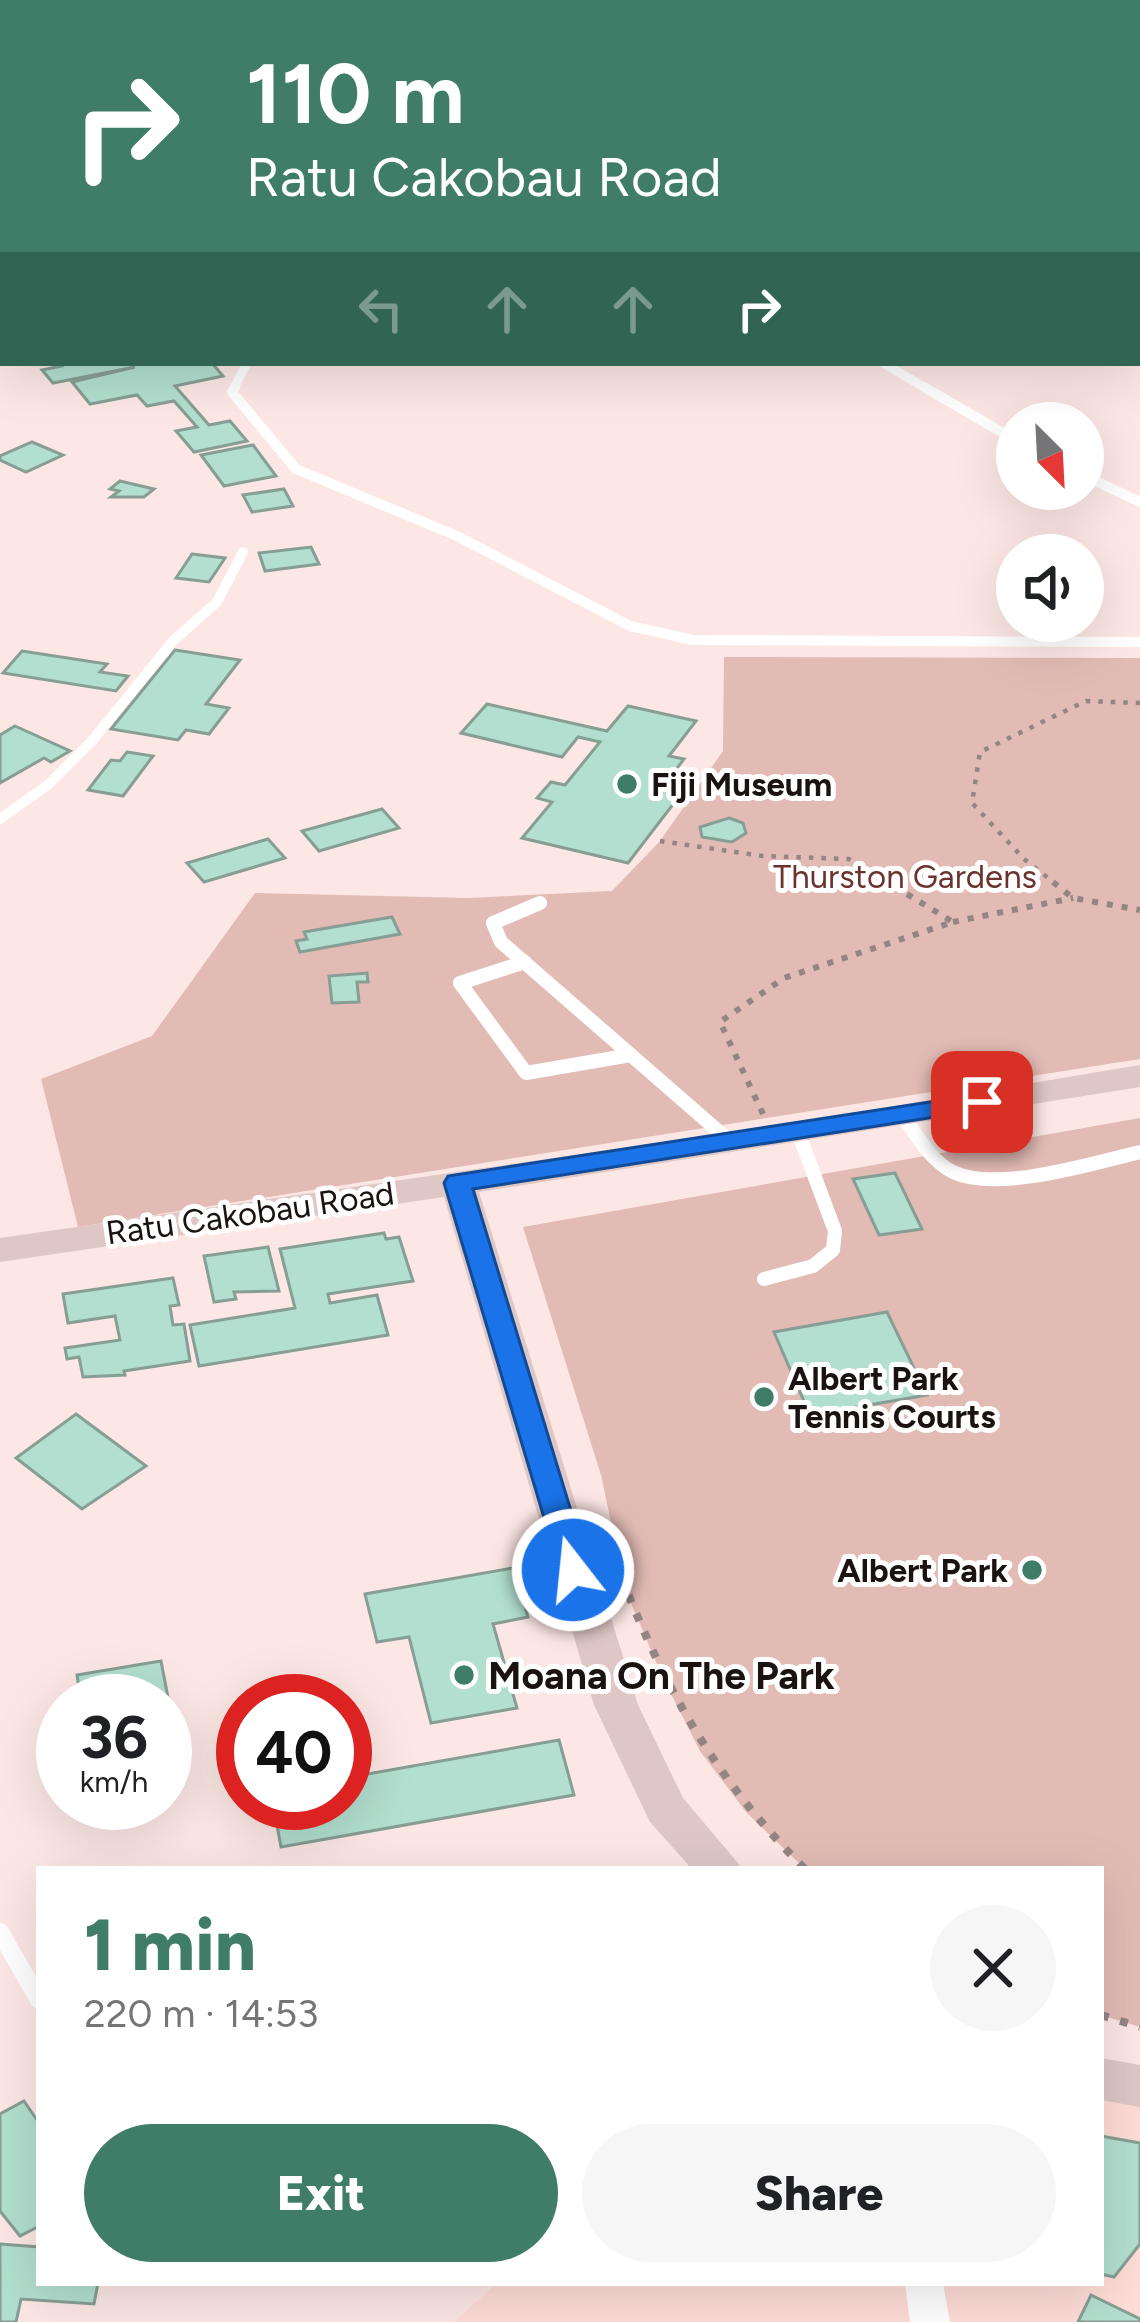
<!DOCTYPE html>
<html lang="en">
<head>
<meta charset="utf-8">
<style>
  :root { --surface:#fff; --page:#f6f6f6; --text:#202124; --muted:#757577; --accent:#3f7d69 }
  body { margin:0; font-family:Figtree,sans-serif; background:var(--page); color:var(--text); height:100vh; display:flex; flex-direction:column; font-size:45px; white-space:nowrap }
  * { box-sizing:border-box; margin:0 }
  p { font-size:39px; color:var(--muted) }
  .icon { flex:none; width:66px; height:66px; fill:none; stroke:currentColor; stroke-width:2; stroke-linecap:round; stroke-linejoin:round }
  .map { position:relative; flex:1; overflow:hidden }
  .panel { position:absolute; left:36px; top:1866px; width:1068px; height:420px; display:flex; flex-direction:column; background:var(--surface); border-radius:0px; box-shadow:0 12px 48px #0002 }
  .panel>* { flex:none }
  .guide { position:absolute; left:0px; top:0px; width:1140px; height:366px; box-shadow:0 12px 48px #0002; background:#3f7d69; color:#fff; overflow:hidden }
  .needle { width:78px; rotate:156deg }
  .controls { position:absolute; left:996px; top:402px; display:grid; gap:24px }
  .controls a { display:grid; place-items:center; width:108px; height:108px; border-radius:50%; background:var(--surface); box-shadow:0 12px 48px #0002; font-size:60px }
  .speed { position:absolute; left:36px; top:1674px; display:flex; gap:24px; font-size:60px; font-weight:700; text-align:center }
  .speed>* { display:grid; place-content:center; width:156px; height:156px; border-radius:50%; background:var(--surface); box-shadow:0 12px 48px #0002; line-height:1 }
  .speed small { font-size:30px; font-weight:400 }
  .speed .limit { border:18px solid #d22; background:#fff; color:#111 }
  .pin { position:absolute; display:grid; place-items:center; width:102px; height:102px; color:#fff; margin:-51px; border-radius:24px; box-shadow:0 6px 18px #0006 }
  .me { position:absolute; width:132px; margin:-66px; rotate:344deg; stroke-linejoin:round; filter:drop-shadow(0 0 9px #0008) }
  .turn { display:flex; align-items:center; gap:42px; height:252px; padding:0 48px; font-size:54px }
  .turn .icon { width:156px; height:156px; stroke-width:2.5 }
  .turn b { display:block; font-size:84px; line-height:102px }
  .lanes { display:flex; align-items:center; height:114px; padding:0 48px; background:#0003; justify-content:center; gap:60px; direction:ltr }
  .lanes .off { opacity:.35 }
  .round { display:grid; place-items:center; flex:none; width:126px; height:126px; border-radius:63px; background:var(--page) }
  .overview { display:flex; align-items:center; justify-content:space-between; height:204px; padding:0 48px }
  h1 { font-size:72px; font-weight:800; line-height:90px; color:var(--accent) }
  .primary-button { display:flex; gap:24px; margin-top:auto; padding:24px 48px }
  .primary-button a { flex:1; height:138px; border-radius:72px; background:var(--accent); color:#fff; font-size:48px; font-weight:800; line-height:138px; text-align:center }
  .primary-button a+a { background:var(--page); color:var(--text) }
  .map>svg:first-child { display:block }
</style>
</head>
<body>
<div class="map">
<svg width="1140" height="2322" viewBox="0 0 1140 2322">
  <rect width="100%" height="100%" fill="#fce7e4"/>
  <polygon fill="#fedcd7" points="1101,2076 1140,2083 1140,2322 454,2322 497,2283 1101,2283"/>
  <g fill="#e3bbb5">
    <polygon points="724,657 1140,658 1140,1059 78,1227 41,1079 152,1036 255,893 469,898 612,891 660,841 723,751"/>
    <polygon points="1140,1118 1140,2027 1101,2015 1101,1869 805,1869 746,1812 700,1751 662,1676 625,1589 601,1475 523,1227"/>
  </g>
  <polygon fill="#c39993" stroke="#91716c" stroke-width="3" points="778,0 1140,0 1140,244 1137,3"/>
  <g fill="#b2dfcf" stroke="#879e95" stroke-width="3">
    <polygon points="60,363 212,363 223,376 175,386 209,425 230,421 247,441 194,452 176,431 197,427 174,401 147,406 137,395 90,404 72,382 135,367 53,383 42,370 62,366"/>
    <polygon points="32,442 63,455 26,472 0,460 0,456"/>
    <polygon points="253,445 276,476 224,486 201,455"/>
    <polygon points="120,481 154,489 144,497 111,497 119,491 110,489"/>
    <polygon points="284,489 293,506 252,512 243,495"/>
    <polygon points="311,547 319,564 265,571 259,553"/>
    <polygon points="192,554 225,558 209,582 176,578"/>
    <polygon points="175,650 240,660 206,704 229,708 209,734 186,730 178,740 111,729"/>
    <polygon points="22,651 107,664 100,672 128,676 116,691 3,673"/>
    <polygon points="487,704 607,731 628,706 696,721 669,756 684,759 671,776 691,781 628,863 522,838 552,802 537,798 551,782 565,785 600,742 578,737 562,757 461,733"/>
    <polygon points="15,726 70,751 51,762 44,758 0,783 0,735"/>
    <polygon points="127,752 153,756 123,796 88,790 111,760 120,761"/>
    <polygon points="382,809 399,828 319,851 302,831"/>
    <polygon points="729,818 743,823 746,833 732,842 702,837 700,827"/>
    <polygon points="268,839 285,858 204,882 187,863"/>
    <polygon points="392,917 400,934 300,952 296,941 307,939 304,932"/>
    <polygon points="367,973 368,982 357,982 359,1002 332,1003 329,976"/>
    <polygon points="895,1173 922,1229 879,1235 853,1179"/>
    <polygon points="384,1233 386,1239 399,1237 413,1281 328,1294 330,1303 377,1295 388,1335 199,1366 190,1325 295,1308 280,1249"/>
    <polygon points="268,1247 279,1291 234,1292 236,1299 214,1302 204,1256"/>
    <polygon points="173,1278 179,1305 170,1306 173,1325 184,1324 190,1361 124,1371 125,1375 83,1377 79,1357 67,1359 65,1348 120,1340 115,1316 68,1323 63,1294"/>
    <polygon points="887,1312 927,1395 810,1415 774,1332"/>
    <polygon points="76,1414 146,1466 82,1509 16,1458"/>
    <polygon points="513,1568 528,1617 493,1624 517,1708 431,1723 409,1637 377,1642 365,1594"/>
    <polygon points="161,1661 175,1734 165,1736 165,1701 81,1701 77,1675"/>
    <polygon points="559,1740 574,1795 281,1847 276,1820 265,1822 262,1803 345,1803 345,1778"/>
    <polygon points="24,2101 39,2123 39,2226 20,2236 0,2211 0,2114"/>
    <polygon points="1101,2136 1140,2143 1140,2244 1114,2277 1101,2274"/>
    <polygon points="0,2244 39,2247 39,2283 98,2283 94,2304 21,2299 16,2322 0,2322"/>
    <polygon points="1091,2295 1140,2319 1140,2322 1078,2322"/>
  </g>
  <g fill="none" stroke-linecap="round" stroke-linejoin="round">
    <g stroke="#948583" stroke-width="4.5" stroke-dasharray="4.5 8" stroke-linecap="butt">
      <polyline points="660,841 763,856 849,859 892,885"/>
      <polyline points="1057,885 1024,859 972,803 980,752 1086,701 1140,703"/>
    </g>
    <g stroke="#948583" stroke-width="6" stroke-dasharray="6 9" stroke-linecap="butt">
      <polyline points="1053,882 1073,898 1140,910"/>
      <polyline points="953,922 1073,898"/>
      <polyline points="763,1114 720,1022 784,978 953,922 887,882"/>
    </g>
    <g stroke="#948583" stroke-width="8" stroke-dasharray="8 12" stroke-linecap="butt">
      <path d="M607,1539C655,1670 705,1769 805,1869"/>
      <polyline points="1101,2015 1140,2027"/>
    </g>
    <g stroke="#fff" stroke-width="9">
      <polyline points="485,3 517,0"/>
      <polyline points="883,363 929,390"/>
      <polyline points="233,390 247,363"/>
    </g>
    <g stroke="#fff" stroke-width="10">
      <polyline points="235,387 232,392 296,469 457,536 630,626 693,640 1140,642"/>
      <polyline points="924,387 1017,441"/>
      <polyline points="1083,475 1140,502"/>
      <polyline points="0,819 49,784 92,741 174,640 217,602 243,552"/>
    </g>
    <g stroke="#fff" stroke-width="14">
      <polyline points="540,903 493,923 501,942 732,1143"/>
      <polyline points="525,962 460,983 526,1073 631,1055"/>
      <path d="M903,1116C917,1136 931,1161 953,1172C997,1193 1094,1163 1140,1152"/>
      <polyline points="764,1279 813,1266 833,1250 835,1231 798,1132"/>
    </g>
    <polyline stroke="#fff" stroke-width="18" points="0,1932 39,2000"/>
    <g fill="#fff" fill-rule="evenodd">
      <rect x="146" y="0" width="14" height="3"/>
      <polygon points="905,2283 943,2283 950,2322 910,2322"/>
    </g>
    <g fill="#dec7c5" fill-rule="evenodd">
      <polygon points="1140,1065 1140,1087 479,1192 638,1705 683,1798 743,1869 692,1869 650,1822 594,1705 444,1197 0,1262 0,1238 774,1126"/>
      <polygon points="1101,2058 1140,2065 1140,2107 1101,2100"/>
    </g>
    <g fill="#f1bfb9" fill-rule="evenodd">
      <polygon points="709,0 734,0 736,3 711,3"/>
      <polygon points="1137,282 1140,283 1140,300 1137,299"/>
    </g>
  </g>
  <polygon fill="#1a73e8" stroke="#114b97" stroke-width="3" points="982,1094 992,1097 996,1102 992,1108 473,1189 589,1570 584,1578 562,1578 444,1183 448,1176"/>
  <g fill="#3f7d69" stroke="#fff" stroke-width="4.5">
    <circle cx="627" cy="784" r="12"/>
    <circle cx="764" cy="1397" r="12"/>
    <circle cx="1032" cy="1570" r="12"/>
    <circle cx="464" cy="1675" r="12"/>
  </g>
  <g text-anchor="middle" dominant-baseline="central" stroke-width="10" stroke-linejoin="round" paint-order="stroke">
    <g font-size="33" font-weight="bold" fill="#1b1312" stroke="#fff" text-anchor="start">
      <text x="651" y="784">Fiji Museum</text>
      <text x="788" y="1378">Albert Park<tspan x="788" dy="38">Tennis Courts</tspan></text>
      <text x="1008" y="1570" text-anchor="end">Albert Park</text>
    </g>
    <g font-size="33" fill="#6c332e" stroke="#fff">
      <text x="905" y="876">Thurston Gardens</text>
    </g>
    <g font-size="33" fill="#1b1312" stroke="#fff">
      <text transform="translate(250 1213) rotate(-8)">Ratu Cakobau Road</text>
    </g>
    <g font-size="39" font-weight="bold" fill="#1b1312" stroke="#fff" text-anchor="start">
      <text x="488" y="1675">Moana On The Park</text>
    </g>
  </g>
</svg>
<div class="controls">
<a><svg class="needle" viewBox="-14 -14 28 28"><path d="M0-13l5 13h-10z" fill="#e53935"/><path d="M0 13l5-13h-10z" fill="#757577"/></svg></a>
<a><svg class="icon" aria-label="sound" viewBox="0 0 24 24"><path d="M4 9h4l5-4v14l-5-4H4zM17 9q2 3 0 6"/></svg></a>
</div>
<div class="speed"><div>36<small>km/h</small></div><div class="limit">40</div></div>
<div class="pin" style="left:982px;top:1102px;background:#d93025"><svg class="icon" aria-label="arrive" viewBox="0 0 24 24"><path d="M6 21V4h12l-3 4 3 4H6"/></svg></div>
<svg class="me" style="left:573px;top:1570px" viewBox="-20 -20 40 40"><circle r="17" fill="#1a73e8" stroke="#fff" stroke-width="3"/><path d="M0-11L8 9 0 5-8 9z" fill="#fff"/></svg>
<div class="guide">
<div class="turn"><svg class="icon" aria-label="right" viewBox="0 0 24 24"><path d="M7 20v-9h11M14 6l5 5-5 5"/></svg><div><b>110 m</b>Ratu Cakobau Road</div></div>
<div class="lanes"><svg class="icon off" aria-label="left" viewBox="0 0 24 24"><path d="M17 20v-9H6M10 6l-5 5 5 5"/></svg><svg class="icon off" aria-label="ahead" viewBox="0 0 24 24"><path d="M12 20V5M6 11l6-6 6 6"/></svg><svg class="icon off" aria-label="ahead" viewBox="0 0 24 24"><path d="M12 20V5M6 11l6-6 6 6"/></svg><svg class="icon" aria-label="right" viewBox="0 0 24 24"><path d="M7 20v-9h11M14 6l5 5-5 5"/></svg></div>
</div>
<section class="panel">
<div class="overview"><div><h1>1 min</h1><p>220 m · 14:53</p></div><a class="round"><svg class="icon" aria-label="close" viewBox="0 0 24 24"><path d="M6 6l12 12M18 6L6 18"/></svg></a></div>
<div class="primary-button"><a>Exit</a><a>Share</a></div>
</section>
</div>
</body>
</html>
